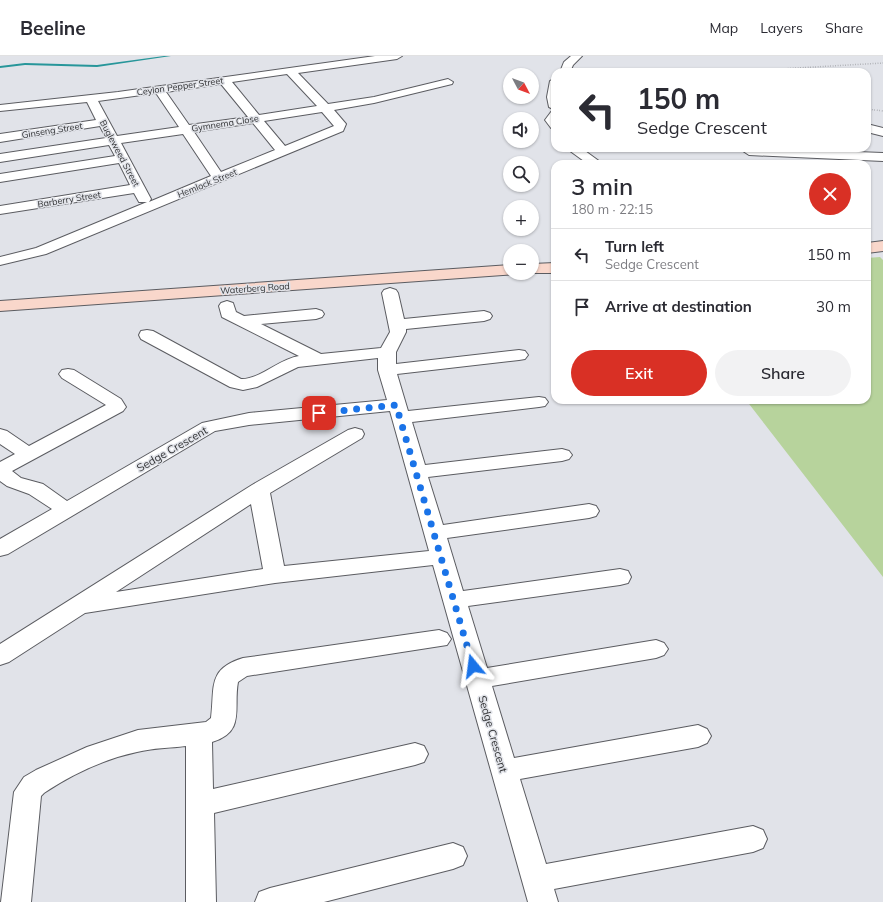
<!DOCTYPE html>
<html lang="en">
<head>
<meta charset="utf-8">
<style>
  :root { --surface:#fff; --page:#f2f2f3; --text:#2b2b33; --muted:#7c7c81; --line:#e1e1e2; --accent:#d93025 }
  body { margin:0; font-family:Mulish,sans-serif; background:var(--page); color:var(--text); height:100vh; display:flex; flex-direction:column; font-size:15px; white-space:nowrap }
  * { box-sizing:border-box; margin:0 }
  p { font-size:13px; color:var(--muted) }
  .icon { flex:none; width:22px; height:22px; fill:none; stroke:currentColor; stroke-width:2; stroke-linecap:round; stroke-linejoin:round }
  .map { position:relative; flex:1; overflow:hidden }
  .drawer { position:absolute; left:551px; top:104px; width:320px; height:244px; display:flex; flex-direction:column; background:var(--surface); border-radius:12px; box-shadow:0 1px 3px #0004 }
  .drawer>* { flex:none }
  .banner { position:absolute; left:551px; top:12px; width:320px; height:84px; border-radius:12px; box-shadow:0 1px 3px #0004; background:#fff; color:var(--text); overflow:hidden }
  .needle { width:26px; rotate:131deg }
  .tools { position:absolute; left:503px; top:12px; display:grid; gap:8px }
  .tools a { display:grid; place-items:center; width:36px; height:36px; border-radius:50%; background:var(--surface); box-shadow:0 1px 3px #0004; font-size:20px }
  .pin { position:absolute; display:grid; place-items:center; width:34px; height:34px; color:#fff; margin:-17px; border-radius:8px; box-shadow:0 2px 6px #0006 }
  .me { position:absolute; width:44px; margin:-22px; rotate:344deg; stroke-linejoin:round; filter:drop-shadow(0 0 3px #0008) }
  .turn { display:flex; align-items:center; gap:14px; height:84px; padding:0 20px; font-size:18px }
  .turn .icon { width:52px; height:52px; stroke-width:2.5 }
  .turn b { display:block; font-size:28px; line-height:34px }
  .round { display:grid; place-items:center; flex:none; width:42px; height:42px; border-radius:21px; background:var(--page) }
  .overview { display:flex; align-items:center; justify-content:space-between; height:68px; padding:0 20px }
  h1 { font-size:24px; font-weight:600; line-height:30px }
  .button { display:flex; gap:8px; margin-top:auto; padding:8px 20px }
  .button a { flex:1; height:46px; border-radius:24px; background:var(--accent); color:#fff; font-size:16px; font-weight:600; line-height:46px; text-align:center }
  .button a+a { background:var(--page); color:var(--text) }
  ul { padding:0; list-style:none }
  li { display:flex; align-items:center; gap:12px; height:52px; padding:0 20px; border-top:1px solid var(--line) }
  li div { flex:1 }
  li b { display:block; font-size:15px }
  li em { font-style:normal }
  header { display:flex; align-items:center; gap:24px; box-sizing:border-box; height:56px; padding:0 20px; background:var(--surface); border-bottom:1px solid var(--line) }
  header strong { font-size:19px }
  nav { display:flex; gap:22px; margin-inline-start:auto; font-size:14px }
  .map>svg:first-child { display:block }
</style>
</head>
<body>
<header>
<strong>Beeline</strong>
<nav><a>Map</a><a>Layers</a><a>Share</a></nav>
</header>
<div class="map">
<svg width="883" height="846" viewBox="0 0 883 846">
  <rect width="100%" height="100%" fill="#e1e3e9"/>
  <polygon fill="#b7d39c" points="880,201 883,204 883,521 746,344 867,344 867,202"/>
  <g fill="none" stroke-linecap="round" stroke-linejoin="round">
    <polygon fill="#27969a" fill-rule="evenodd" points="164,0 171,0 97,11 25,9 0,12 0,10 25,7 97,9"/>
    <g stroke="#5b5c61" stroke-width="2">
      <g id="street">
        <path d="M375,0H402L397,3L298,17L328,48L374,41L448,23L453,26L452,28L374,47L334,54L346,68L343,75L46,198L0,209V201L36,192L147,146H139L134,137L0,158V150L130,129L119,107L0,126V118L115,100L109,89L0,106V98L106,82L100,70L0,86V78L96,64L87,46L0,55V49L118,36ZM287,18L317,50L259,59L232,26ZM221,28L248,61L189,69L166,36ZM156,37L179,71L117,80L98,45ZM322,56L334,70L285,90L264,65ZM253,67L275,94L221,116L194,76ZM183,78L211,120L149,146L151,143L121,87Z"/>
        <polygon points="571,0 582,0 573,9 570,16 560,16 564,6"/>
        <polygon points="555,22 555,54 549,51 547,41 550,25"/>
        <polygon points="555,55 555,73 551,72 545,64 551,56"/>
        <polygon points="867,68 883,72 883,80 867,76"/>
        <polygon points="566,92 581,92 603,108 588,108"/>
        <polygon points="745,92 883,97 883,105 749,99 743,95"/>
        <path d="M390,232L396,234L398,237L404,263L484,255L490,257L492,260L490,263L484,265L406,273V276L396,296V308L519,294L525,295L528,299L525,303L519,304L397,318L408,355L539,341L545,342L548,346L545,350L539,351L412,366L425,409L562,393L569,395L572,399L569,403L562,405L428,421L443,469L589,448L596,450L599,455L596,460L589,462L447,482L463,535L620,513L628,515L631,521L628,527L620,529L468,550L487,612L656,584L664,587L668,593L664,599L656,602L492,630L514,702L698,669L707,673L711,680L707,687L698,691L520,723L546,808L753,770L763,774L767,783L763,792L753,796L554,833L558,846H528L433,509L275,527L85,557L9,606L0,609V588L252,429L348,374L355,372L362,374L364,378L362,382L270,437L284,510L429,495L390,355L249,369L215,375L8,498L0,500V483L52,453L29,438L7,430L0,425V406L15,398L0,388V373L7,375L29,390L106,349L62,322L59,318L62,314L68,313L74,314L121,343L126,351L123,355L12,415L21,422L43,428L67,445L202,367L249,357L387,344L378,314V302L298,311L257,331L243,334L230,331L141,283L139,279L141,275L147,274L153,275L241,323C259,324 279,303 299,300L222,261L219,250L221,247L227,245L233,247L236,256L244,260L316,253L322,255L324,258L322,261L316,263L261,268L321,298L381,292L390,276L382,237L384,234ZM251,448L263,513L116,536Z"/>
        <path d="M439,574L447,577L451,583L447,589L247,620L238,626C233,652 246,676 212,686L213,733L415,687L424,690L428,698L424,706L415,709L214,757L216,846H186V690C170,692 153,692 137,696C104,703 71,719 44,737L41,740L31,846H1L14,736L24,721L36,714L87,691L138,674L206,666L211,662C215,631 207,613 243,602Z"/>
        <polygon points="453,787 463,791 467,800 463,809 453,813 324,846 255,846 259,836 270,832"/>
      </g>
    </g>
    <g stroke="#5b5c61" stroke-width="2">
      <g id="secondary">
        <polygon points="883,185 883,195 867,197 867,187"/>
        <polygon points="555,207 555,217 528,217 532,217 532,208"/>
        <polygon points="510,209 510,217 516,218 0,255 0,245"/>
      </g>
    </g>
    <g stroke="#87898d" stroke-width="1.5" stroke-dasharray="0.5 2" stroke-linecap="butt">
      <polyline points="643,16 654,13 709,16"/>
      <polyline points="728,16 883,7"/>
      <polyline points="867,53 883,55"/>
    </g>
    <use href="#street" fill="#fff" fill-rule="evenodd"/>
    <use href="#secondary" fill="#f9d7cb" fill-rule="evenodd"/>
  </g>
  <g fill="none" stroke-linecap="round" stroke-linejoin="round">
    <polyline stroke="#1a73e8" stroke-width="7" stroke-dasharray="0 12.6" points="319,357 396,349 473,610"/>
  </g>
  <g text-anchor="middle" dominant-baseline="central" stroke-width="3" stroke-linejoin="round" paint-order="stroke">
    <g font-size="9" fill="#323335" stroke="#e1e3e9">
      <text transform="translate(180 30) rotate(-8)">Ceylon Pepper Street</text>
      <text transform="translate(225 67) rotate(-9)">Gymnema Close</text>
      <text transform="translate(52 74) rotate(-9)">Ginseng Street</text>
      <text transform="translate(120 97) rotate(62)">Bugleweed Street</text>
      <text transform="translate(207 127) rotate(-22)">Hemlock Street</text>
      <text transform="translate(69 143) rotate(-9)">Barberry Street</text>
      <text transform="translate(255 232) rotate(-4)">Waterberg Road</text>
    </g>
    <g font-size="11" fill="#323335" stroke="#e1e3e9">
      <text transform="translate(172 393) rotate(-30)">Sedge Crescent</text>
      <text transform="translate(493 678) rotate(74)">Sedge Crescent</text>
    </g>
  </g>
</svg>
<div class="tools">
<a><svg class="needle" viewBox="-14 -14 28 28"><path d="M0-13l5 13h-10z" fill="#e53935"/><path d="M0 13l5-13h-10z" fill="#7c7c81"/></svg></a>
<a><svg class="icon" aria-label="sound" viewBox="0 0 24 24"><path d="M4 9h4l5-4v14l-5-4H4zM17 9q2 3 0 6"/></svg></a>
<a><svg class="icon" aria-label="search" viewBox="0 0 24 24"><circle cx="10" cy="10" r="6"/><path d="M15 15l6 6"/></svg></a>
<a>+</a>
<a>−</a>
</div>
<div class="pin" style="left:319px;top:357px;background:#d93025"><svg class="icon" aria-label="arrive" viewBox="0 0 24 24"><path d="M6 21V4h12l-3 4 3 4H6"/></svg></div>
<svg class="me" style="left:473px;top:610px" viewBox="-20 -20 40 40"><path d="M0-17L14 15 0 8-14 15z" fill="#1a73e8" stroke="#fff" stroke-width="4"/></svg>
<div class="banner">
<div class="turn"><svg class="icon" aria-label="left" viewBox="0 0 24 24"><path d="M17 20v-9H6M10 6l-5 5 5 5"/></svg><div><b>150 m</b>Sedge Crescent</div></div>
</div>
<section class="drawer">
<div class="overview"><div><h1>3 min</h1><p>180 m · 22:15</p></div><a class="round" style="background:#d93025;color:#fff"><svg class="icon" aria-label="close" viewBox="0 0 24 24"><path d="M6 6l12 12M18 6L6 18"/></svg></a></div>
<ul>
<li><svg class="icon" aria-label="left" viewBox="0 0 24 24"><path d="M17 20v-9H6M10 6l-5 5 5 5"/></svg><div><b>Turn left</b><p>Sedge Crescent</p></div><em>150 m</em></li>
<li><svg class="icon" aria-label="arrive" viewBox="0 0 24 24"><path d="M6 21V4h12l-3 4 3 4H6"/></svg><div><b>Arrive at destination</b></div><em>30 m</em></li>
</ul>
<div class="button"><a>Exit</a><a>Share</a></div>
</section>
</div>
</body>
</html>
